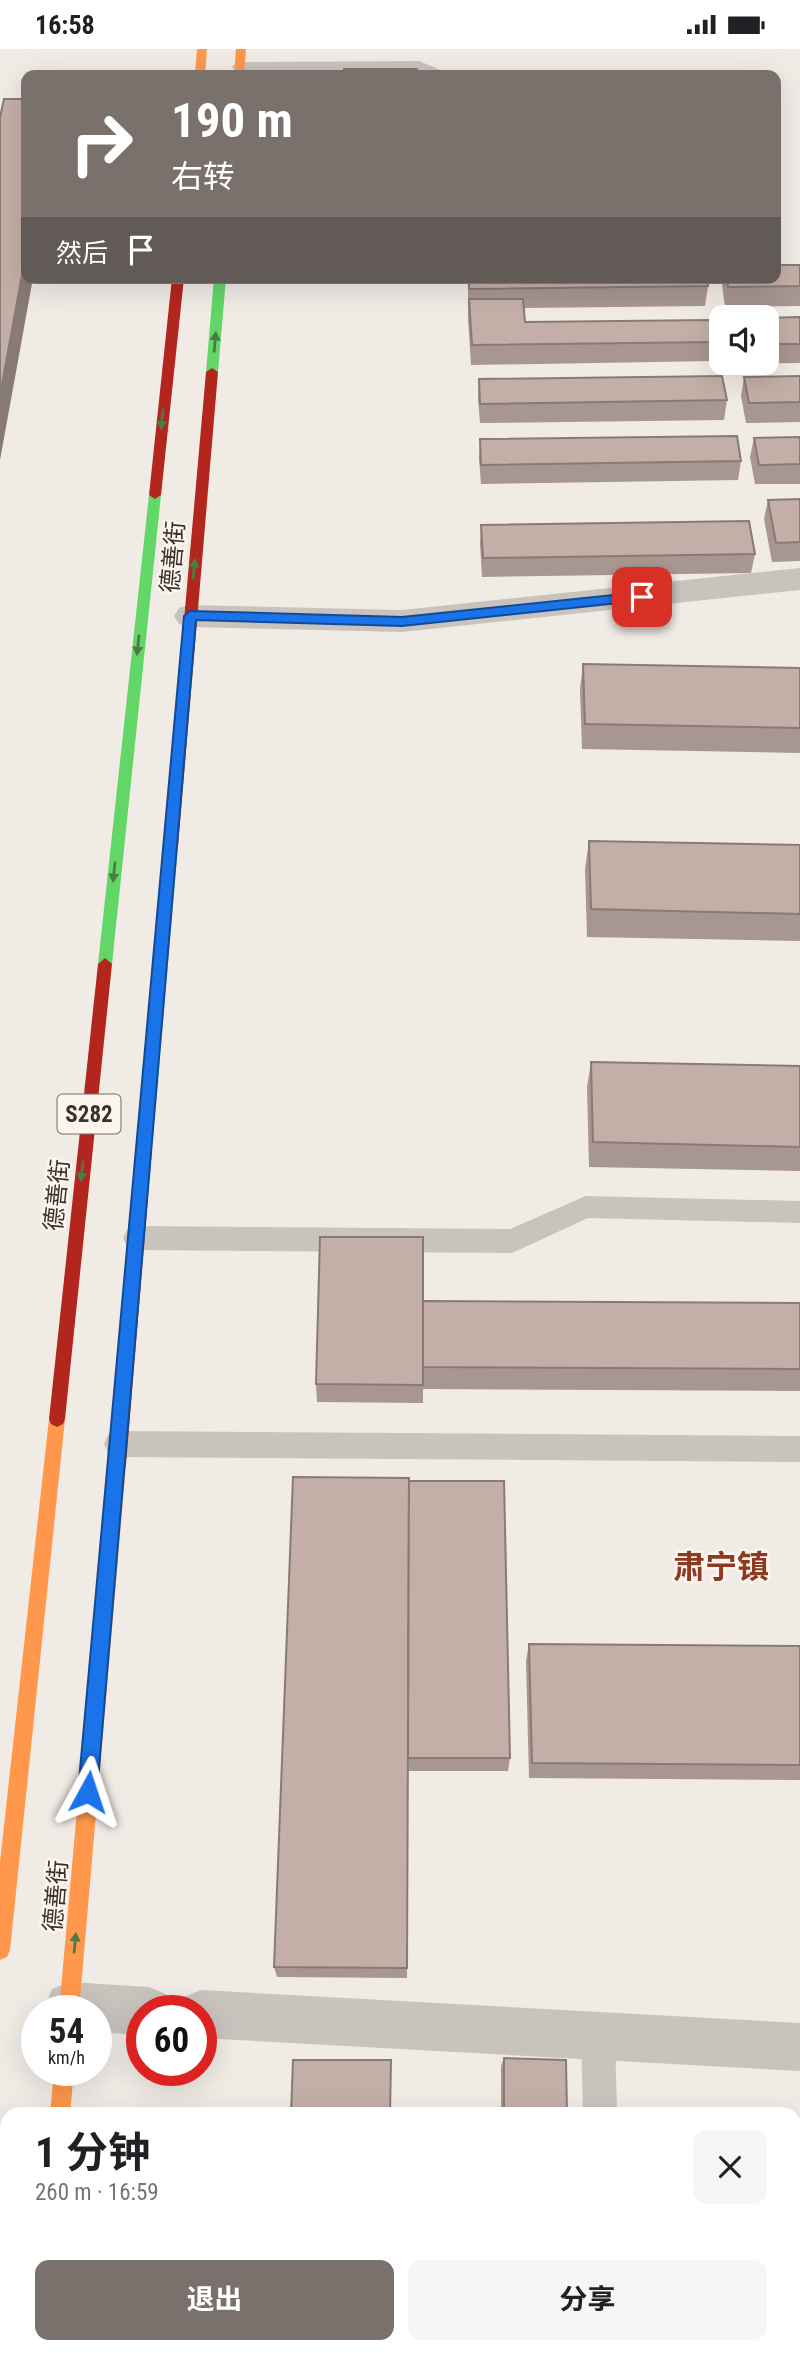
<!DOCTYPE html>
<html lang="zh">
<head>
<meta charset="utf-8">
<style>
  :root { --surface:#fff; --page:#f6f6f6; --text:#202124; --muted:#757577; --accent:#7a716c }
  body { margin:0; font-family:"Roboto Condensed","Noto Sans SC",sans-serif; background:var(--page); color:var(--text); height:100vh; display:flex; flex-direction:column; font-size:26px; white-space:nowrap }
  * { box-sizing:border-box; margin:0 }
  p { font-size:23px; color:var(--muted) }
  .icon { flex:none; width:38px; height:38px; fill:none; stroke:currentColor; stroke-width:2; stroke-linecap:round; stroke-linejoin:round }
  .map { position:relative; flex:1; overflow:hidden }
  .panel { position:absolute; left:0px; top:2058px; width:802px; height:247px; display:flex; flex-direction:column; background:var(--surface); border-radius:21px 21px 0 0; box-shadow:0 7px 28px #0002 }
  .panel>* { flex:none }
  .guide { position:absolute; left:21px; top:21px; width:760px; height:214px; border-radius:14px; box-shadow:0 7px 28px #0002; background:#7a716c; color:#fff; overflow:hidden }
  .tools { position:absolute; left:709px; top:256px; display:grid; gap:14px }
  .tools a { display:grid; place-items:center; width:70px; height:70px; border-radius:14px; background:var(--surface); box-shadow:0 7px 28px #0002; font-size:35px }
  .speed { position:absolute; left:21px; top:1946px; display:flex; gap:14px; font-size:35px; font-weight:700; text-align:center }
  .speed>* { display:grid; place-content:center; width:91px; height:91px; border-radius:50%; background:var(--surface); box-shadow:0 7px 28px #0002; line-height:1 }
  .speed small { font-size:18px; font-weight:400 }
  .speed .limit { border:10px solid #d22; background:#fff; color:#111 }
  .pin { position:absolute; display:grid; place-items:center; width:60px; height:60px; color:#fff; margin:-30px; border-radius:14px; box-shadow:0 4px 10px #0006 }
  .me { position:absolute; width:77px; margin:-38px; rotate:5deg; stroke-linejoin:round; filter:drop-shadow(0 0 5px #0008) }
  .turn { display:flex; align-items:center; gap:24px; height:147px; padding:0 35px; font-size:32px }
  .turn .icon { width:91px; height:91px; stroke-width:2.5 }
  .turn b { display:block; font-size:49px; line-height:60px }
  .then { display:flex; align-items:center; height:66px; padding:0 35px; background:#0003; gap:14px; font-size:26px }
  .round { display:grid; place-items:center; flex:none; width:74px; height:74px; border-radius:14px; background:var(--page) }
  .headline { display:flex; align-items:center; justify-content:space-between; height:119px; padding:0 35px }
  h1 { font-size:42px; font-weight:700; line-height:52px }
  .button { display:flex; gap:14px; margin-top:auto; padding:14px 35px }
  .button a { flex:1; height:80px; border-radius:14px; background:var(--accent); color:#fff; font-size:28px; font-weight:700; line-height:80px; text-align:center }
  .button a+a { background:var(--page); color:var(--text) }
  .status { display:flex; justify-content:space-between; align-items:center; height:49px; padding:0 35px; background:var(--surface); direction:ltr }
  .status svg { height:19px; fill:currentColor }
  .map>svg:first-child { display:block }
</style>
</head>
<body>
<div class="status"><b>16:58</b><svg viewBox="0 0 49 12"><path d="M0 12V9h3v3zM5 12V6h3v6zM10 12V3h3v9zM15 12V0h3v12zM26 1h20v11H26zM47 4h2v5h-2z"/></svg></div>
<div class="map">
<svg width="800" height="2304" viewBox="0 0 800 2304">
  <rect width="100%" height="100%" fill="#f0ebe5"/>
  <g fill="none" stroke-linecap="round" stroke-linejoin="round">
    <g fill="#c9c3be" fill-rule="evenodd">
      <polygon points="419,12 452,26 428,26 417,22 239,23 231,18 239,13"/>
      <polygon points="586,1147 800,1152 800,1174 588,1169 512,1204 136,1201 127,1197 123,1189 127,1181 136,1177 510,1180"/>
      <polygon points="118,1382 800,1387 800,1413 118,1408 108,1404 104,1395 108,1386"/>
      <polygon points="598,1970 610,1975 615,1987 617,2065 583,2065 581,1987 586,1975"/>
      <rect x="588" y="2298" width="36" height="6"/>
    </g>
    <g fill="#c9c3be" fill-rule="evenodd">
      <polygon points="800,519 800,541 402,583 190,578 179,575 174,567 179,559 190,556 402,561"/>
      <polygon points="69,1933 149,1938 166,1945 173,1962 142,1962 142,1986 96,1983 96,1962 47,1962 45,1957 52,1940"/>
      <polygon points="201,1941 800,1974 800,2022 201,1989 201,1962 178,1962 184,1948"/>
    </g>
    <g fill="#63d668" fill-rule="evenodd">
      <polygon points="214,229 226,229 218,323 212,327 206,323"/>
      <polygon points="155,442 161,446 112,915 105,921 98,915 149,446"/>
      <polygon points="171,792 178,797 152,1099 149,1104 139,1104 136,1099 164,797"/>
      <polygon points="29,2298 51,2298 50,2304 28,2304"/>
    </g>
    <g fill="#ff974d" fill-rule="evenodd">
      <polygon points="197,0 207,0 205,26 195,26"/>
      <polygon points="236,0 246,0 244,26 234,26"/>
      <polygon points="57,1362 63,1365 65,1370 10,1901 7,1908 0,1911 0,1813 49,1370 51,1365"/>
      <polygon points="117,1408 123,1410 126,1416 79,1962 59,1962 108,1416 111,1410"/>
      <polygon points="54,2021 74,2021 70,2065 50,2065"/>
    </g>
    <g fill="#b3261e" fill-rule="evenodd">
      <polygon points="172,229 184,229 161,446 155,450 149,446"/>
      <polygon points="212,319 218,323 178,797 171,802 164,797 206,323"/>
      <polygon points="105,909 112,915 65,1370 63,1375 57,1378 51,1375 49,1370 98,915"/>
      <polygon points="144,1092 149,1094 152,1099 126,1416 123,1422 117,1424 111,1422 108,1416 136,1099 139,1094"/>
    </g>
  </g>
  <g fill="#a89690">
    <polygon points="800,216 800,257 725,258 722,236 723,229 775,229"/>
    <polygon points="468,229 707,229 708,237 705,257 524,259 525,273 716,293 713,312 471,316 468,270"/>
    <polygon points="800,268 800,314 737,315 737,313 766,313 766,269"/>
    <polygon points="800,327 800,373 746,374 741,347 744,328"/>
    <polygon points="479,330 727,351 724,371 480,374 478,350"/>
    <polygon points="800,388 800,435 755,435 750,408 754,389"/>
    <polygon points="480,390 741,412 738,431 481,435 479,410"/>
    <polygon points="800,450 800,512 772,513 764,470 768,451"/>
    <polygon points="481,476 755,505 751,524 482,528 480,495"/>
    <polygon points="583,615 800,619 800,704 582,700 580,640"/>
    <polygon points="589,792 800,796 800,892 587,888 585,820"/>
    <polygon points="591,1013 800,1017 800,1122 589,1118 587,1038"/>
    <polygon points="800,1254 800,1342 423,1340 423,1354 317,1353 316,1335 423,1268"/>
    <polygon points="409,1432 510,1709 508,1722 408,1722 409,1569 407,1929 277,1928 274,1918"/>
    <polygon points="529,1595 800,1597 800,1731 529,1729 526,1612"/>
    <polygon points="504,2009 567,2065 501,2065 501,2017"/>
  </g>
  <polygon fill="#887a75" points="26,204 26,229 33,229 0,411 0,346"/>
  <g fill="#c3afa7" stroke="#887a75" stroke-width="2">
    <rect x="344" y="20" width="73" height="6"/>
    <polygon points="4,50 26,50 26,204 0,346 0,68"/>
    <polygon points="775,216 800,216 800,237 728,238 727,229 775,229"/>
    <polygon points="469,229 707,229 708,237 469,240"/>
    <polygon points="469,250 523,250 525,273 712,271 716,293 472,296"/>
    <polygon points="800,268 800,295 766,295 766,269"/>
    <polygon points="722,327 727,351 480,355 479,330"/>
    <polygon points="800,327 800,353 749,354 744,328"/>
    <polygon points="737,387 741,412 481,416 480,390"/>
    <polygon points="800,388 800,415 759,416 754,389"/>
    <polygon points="800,450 800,493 776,494 768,451"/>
    <polygon points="749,472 755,505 483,509 481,476"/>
    <polygon points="583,615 800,619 800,679 585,675"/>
    <polygon points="589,792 800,796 800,865 591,860"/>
    <polygon points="591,1013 800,1017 800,1098 593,1093"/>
    <polygon points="320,1188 423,1188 423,1336 316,1335"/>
    <polygon points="423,1252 800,1254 800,1320 423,1318"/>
    <polygon points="293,1428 409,1429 407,1919 274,1918"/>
    <polygon points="409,1432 504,1432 510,1709 408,1709"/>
    <polygon points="529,1595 800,1597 800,1716 532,1714"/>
    <polygon points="504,2009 566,2011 567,2065 504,2065"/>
    <polygon points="293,2011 391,2011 390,2065 291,2065"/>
    <rect x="794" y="2192" width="6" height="104"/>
    <polygon points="285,2298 357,2298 357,2304 284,2304"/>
    <rect x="436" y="2298" width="137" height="6"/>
  </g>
  <defs><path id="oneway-solid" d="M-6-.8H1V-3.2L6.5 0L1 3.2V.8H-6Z" transform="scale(1.75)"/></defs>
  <g fill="#4d7b46">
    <use href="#oneway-solid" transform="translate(215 293) rotate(-85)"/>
    <use href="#oneway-solid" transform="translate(162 370) rotate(96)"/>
    <use href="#oneway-solid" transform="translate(194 520) rotate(-85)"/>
    <use href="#oneway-solid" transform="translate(138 596) rotate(96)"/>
    <use href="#oneway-solid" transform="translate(114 823) rotate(96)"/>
    <use href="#oneway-solid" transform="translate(82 1122) rotate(96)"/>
    <use href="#oneway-solid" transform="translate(75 1894) rotate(-85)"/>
  </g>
  <polygon fill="#1a73e8" stroke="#114b97" stroke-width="2" points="642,543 649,548 647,551 402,577 196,571 97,1743 95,1750 88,1752 81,1750 78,1743 184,567 190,562 402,568"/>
  <g text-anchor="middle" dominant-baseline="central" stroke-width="5" stroke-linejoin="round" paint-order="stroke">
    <rect fill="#fbf5ee" stroke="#756b66" stroke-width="2" x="57.5" y="1045.5" width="63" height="39" rx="5"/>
    <g font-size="23" font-weight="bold" fill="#3b302b">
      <text x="89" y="1065">S282</text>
    </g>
    <g font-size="24" fill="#3b302b" stroke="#fbf5ee">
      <text transform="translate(173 508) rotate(-85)">德善街</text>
      <text transform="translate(57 1146) rotate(-84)">德善街</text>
      <text transform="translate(56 1847) rotate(-85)">德善街</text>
    </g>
    <g font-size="32" font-weight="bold" fill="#8c3b22" stroke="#fbf5ee">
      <text x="721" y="1518">肃宁镇</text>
    </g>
  </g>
</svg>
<div class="tools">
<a><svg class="icon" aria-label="sound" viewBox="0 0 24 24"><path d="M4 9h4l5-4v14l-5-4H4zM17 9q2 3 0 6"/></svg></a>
</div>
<div class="speed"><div>54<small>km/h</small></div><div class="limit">60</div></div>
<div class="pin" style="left:642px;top:548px;background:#d93025"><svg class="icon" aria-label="arrive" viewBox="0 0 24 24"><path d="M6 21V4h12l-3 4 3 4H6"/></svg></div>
<svg class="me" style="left:88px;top:1743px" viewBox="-20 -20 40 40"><path d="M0-17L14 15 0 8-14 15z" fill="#1a73e8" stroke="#fff" stroke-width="4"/></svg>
<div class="guide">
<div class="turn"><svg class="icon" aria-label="right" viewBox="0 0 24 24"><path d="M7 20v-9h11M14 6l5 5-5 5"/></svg><div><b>190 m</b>右转</div></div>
<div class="then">然后<svg class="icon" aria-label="arrive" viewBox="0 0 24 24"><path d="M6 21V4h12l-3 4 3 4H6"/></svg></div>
</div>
<section class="panel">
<div class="headline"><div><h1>1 分钟</h1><p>260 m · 16:59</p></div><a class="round"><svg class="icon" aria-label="close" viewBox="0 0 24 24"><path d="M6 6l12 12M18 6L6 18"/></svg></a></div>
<div class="button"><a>退出</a><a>分享</a></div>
</section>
</div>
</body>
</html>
